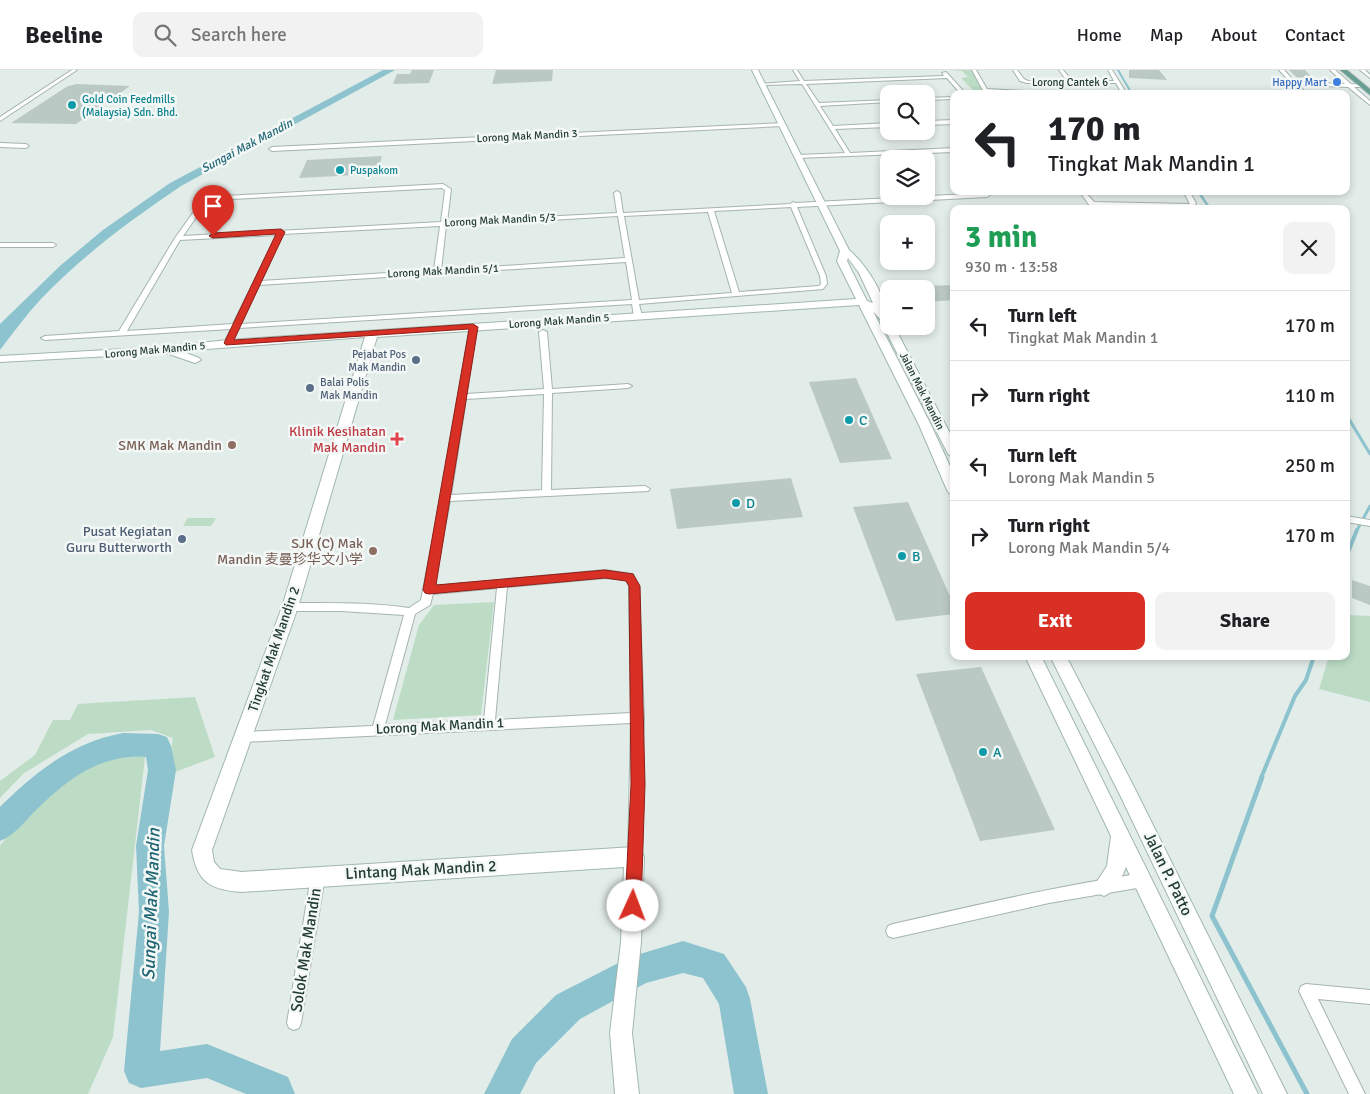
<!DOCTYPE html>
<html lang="en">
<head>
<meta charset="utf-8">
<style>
  :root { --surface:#fff; --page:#f2f2f2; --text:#202124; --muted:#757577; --line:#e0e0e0; --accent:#d93025 }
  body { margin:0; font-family:Signika,"Noto Sans SC",sans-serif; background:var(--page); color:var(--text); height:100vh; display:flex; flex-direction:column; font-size:19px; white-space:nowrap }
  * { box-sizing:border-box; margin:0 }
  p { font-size:16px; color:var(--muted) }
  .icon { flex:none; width:28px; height:28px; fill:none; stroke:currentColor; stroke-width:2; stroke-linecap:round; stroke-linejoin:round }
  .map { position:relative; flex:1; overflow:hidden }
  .drawer { position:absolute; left:950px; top:135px; width:400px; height:455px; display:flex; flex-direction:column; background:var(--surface); border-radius:10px; box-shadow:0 2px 8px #0003 }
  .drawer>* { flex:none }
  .guide { position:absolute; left:950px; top:20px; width:400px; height:105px; border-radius:10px; box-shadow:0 2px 8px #0003; background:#fff; color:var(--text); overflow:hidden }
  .fabs { position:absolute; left:880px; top:15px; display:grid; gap:10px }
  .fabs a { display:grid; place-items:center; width:55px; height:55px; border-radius:10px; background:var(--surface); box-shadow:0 2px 8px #0003; font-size:25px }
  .pin { position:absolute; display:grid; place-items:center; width:42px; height:42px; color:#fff; margin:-51px -21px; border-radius:50% 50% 50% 0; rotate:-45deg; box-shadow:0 0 5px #0007 }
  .pin .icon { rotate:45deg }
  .me { position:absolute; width:55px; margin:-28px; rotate:2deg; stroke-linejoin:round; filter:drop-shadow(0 0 4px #0008) }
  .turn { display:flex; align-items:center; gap:18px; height:105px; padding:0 15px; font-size:22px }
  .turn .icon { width:65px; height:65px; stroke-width:2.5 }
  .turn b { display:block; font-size:35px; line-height:42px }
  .round { display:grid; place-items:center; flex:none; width:52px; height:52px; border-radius:10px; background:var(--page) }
  .overview { display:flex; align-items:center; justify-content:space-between; height:85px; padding:0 15px }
  h1 { font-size:30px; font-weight:800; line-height:38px; color:#1e9e55 }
  .action { display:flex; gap:10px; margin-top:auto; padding:10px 15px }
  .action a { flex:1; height:58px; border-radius:10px; background:var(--accent); color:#fff; font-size:20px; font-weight:800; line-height:58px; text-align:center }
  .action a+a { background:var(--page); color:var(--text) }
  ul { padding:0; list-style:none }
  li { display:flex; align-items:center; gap:15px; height:70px; padding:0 15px; border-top:1px solid var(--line) }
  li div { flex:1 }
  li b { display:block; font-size:19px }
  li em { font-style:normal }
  header { display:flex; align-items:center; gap:30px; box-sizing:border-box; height:70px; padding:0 25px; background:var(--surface); border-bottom:1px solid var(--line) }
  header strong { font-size:24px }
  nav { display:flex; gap:28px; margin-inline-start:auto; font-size:18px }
  .search { width:350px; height:45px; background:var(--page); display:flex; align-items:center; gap:12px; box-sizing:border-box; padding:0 18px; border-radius:10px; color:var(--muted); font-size:19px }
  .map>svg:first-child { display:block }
</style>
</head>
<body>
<header>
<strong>Beeline</strong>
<div class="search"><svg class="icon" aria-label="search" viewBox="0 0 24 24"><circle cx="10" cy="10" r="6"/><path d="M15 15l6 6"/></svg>Search here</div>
<nav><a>Home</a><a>Map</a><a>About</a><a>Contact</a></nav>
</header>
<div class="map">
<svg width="1370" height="1024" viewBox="0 0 1370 1024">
  <rect width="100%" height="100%" fill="#e2ece8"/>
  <g fill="#bcdcc5">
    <polygon points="950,0 971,0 986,24 977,24 961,8 968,7 962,1"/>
    <polygon points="188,448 216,448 211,456 183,456"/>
    <polygon points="494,532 481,645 393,650 419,555 434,535"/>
    <polygon points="1346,545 1370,546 1370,632 1319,619 1329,586 1346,586"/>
    <polygon points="195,627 215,687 167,705 173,668 151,660 88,664 24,703 0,728 0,711 35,685 53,650 70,650 78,634"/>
    <polygon points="114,685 145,687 113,967 88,1024 0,1024 0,776 40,723"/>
  </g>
  <path fill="#8dc3ce" d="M383,0H395L181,116C132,149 82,186 41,229C26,245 13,263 0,280V254L61,195L103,160L170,113Z"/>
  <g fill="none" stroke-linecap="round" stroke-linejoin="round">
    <polyline stroke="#8dc3ce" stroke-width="2" points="1118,0 1132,24"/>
    <polyline stroke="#8dc3ce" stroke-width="2.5" points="1198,121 1210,139"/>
    <g stroke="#8dc3ce" stroke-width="3">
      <polyline points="1346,344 1370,384"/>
      <polyline points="1356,462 1370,436"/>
    </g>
    <g stroke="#8dc3ce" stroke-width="4">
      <polyline points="1346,487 1357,460"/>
      <polyline points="1261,708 1295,626 1306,610 1314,586"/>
    </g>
    <polyline stroke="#8dc3ce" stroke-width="5" points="1262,707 1212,846 1307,1024"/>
    <g fill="#8dc3ce" fill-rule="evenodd">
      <path d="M123,663L158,664L167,667L171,676L176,700L164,776L169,842L160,981L207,974L288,1007L295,1024H246L207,1008L141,1018L129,1013L124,1001L139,842L136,776L148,700L146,687C99,684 68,709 35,741C24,752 15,765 0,771V737C35,702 73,672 123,663Z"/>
      <polygon points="683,871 724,884 746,917 750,929 768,1024 734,1024 719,934 703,908 683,903 646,913 580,949 536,993 520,1024 484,1024 512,969 556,925 630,887"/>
    </g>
  </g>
  <g fill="#bbc9c4">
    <polygon points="412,0 434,0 429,13 393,14 397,4 410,4"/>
    <polygon points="496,0 553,0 552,11 492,14"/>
    <polygon points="1129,0 1159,0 1167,10 1129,8"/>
    <polygon points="1289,0 1305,0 1316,11 1299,10"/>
    <polygon points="77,14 130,16 76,54 11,53 68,16"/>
    <polygon points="382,86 377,104 299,108 307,90"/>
    <polygon points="954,215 954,230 926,232 926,216"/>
    <polygon points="856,308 892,389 840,393 809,312"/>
    <polygon points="791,408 803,447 677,459 670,419"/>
    <polygon points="908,432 954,535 954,544 896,551 853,437"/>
    <polygon points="1352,510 1370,516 1370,535 1352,528"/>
    <polygon points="981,597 1055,760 980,771 916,604"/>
  </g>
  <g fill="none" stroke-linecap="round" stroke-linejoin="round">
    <g stroke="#a5b4af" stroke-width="2">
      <g id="street">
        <polygon points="72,0 77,0 0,51 0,47"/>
        <polygon points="793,0 797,0 804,11 944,6 942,3 946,2 966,24 961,24 947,8 806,14 819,33 889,30 889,32 820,36 833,56 889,53 889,57 835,59 850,83 954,78 954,82 796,88 796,86 798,85 845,83 802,14 762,15 760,14 800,11"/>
        <polygon points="972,0 976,0 987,19 1077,24 989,22 990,24 985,24"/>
        <polygon points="1013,0 1017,0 1024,9 1028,11 1067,11 1059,0 1063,0 1072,11 1114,11 1108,0 1112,0 1127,24 1122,24 1116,13 1027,13 1020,11"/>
        <polygon points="1279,0 1284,0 1295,12 1345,14 1330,0 1335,0 1351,14 1364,15 1362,17 1354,17 1370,31 1370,35 1348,17 1298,15 1307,24 1302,24"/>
        <polygon points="1360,0 1365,0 1370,5 1370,8"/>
        <polygon points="954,27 954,29 926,30 926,28"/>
        <polygon points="954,50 954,54 926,55 926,51"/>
        <polygon points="784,53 782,56 272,81 269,79 272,77"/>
        <polygon points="0,73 26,74 29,76 26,78 0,77"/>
        <path d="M443,114L451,119L447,152L617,143L614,123L617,121L620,123L623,143L790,134L793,132L796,133L987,123L990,125L987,127L797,137L826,206L827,214L823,219L639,234L642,246L638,248L634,246L632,234L239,258L232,273L228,275L224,273L231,259L45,270L41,268L45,266L119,261L175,168L200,133L208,127ZM442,118L445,120L441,152L183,166L204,136L212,130ZM791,137L820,206L821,214L819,216L739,222L714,141ZM708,142L732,223L639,230L624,146ZM618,146L625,188L441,200L446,156ZM440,156L434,200L261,211L283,164ZM277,165L233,254L127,261L180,170ZM626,192L632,230L241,254L259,215Z"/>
        <polygon points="1075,121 1086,123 1094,132 1190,134 1183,121 1189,121 1196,133 1194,137 1192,138 1096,136 1097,139 1092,139 1082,125"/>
        <polygon points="0,173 53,173 56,175 53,177 0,177"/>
        <path d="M470,255L477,257L466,324L544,319L539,262L543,260L547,262L552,319L628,314L632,316L628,318L552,323L551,420L645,416L650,419L648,421L450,431L434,516L605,500L633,504L639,516L644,648L640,787L639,792L634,793L629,792L628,787L631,653L243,672L239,671L237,667L239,663L243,662L373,656L404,545L341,541H290L286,540L285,537L286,534L290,533C330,533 369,532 409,538L421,530L441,428ZM544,324L542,420L451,425L466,329ZM605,508L626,510L629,516L631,643L495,650L507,517ZM497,518L484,650L385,655L415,544L430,535L433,524Z"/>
        <polygon points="1346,446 1370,450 1370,456 1346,452"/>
        <polygon points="318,799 323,801 325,806 301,953 299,958 294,960 289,958 287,953 311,806 313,801"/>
        <path d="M1143,803L1148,805L1150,810L1148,815L1143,817L1049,833L893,868L888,866L886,861L888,856L893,854C976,835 1059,816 1143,803Z"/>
        <polygon points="1306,914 1370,920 1370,934 1318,929 1365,1024 1349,1024 1299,921 1301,916"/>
      </g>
    </g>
    <g stroke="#a1b7b0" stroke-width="2">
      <g id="secondary">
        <path d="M752,0H758L849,180C868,196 889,231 889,256H894L954,371V388L948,384L880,249L873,241L931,355L954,405V425L949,423L947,420L919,355L859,235L377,267L298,537L212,780L214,792L220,799L242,802L634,777L641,780L644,787L641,872L632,963L639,1024H615L610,963L621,872L624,797L242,822C210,820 197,812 192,780L282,537L365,267L181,281L199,288L201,290L195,293L166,283L0,292V286L161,277L228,270L856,229L837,191L840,181ZM848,188L859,203L873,233L867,231L847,191Z"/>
        <path d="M1025,586H1041L1258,1024H1234L1126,797C1121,809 1116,821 1104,826L1097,823L1094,816L1107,796L1111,766Z"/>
        <polygon points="1050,586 1066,586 1132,713 1287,1024 1263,1024 1120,725"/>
      </g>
    </g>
    <g stroke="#c1c8c7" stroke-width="2">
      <polygon id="primary" points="1340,0 1347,0 1370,19 1370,25"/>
    </g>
    <use href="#street" fill="#fff" fill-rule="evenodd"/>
    <use href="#secondary" fill="#fff" fill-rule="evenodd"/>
    <use href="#primary" fill="#699f92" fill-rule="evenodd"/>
  </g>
  <polygon fill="#d93025" stroke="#8d1f18" points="281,159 285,162 234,270 473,254 478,257 436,515 605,500 633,504 640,516 645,714 641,836 639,841 633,843 628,841 625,836 631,714 629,516 626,511 605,508 429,524 425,523 423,520 469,259 226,275 224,273 276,164 213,168 209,166 213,163"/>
  <circle fill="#3f7fe0" stroke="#f3f8f6" stroke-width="2" cx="1337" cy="12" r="5"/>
  <g fill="#0f9aa8" stroke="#f3f8f6" stroke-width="2">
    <circle cx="72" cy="35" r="5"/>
    <circle cx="340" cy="100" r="5"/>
    <circle cx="849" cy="350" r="5"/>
    <circle cx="736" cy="433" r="5"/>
    <circle cx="902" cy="486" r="5"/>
    <circle cx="983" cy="682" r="5"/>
  </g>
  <g fill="#5c6f8a" stroke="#f3f8f6" stroke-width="2">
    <circle cx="416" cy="290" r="5"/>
    <circle cx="310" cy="318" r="5"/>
    <circle cx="182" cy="469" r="5"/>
  </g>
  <path fill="#e0444e" stroke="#f3f8f6" stroke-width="2" d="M394.5 361.5h5v5h5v5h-5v5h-5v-5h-5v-5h5z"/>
  <g fill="#8d6e63" stroke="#f3f8f6" stroke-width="2">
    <circle cx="232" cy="375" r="5"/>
    <circle cx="373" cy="481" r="5"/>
  </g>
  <g text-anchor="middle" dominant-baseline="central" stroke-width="5" stroke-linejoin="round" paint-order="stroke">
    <g font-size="11" fill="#233c36" stroke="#f3f8f6">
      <text x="1070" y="12">Lorong Cantek 6</text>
      <text transform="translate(527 66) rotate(-3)">Lorong Mak Mandin 3</text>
      <text transform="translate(500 150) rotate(-3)">Lorong Mak Mandin 5/3</text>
      <text transform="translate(443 201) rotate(-3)">Lorong Mak Mandin 5/1</text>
      <text transform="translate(559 251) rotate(-4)">Lorong Mak Mandin 5</text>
      <text transform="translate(155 280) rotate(-5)">Lorong Mak Mandin 5</text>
      <text transform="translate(922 321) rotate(63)">Jalan Mak Mandin</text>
    </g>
    <g font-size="11" fill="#366cbe" stroke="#f3f8f6" text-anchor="end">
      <text x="1327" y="12">Happy Mart</text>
    </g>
    <g font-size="11" fill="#0d838f" stroke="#f3f8f6" text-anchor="start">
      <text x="82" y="29">Gold Coin Feedmills<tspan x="82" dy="13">(Malaysia) Sdn. Bhd.</tspan></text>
      <text x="350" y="100">Puspakom</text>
    </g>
    <g font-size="11" fill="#4e5e75" stroke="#f3f8f6" text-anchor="end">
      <text x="406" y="284">Pejabat Pos<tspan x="406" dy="13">Mak Mandin</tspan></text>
      <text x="320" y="312" text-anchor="start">Balai Polis<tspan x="320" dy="13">Mak Mandin</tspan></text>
    </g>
    <g font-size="12" font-style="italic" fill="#206675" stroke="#f3f8f6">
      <text transform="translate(247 76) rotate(-28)">Sungai Mak Mandin</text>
    </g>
    <g font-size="14" fill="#0d838f" stroke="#f3f8f6" text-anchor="start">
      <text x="859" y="350">C</text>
      <text x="746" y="433">D</text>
      <text x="912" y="486">B</text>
      <text x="993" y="682">A</text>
    </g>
    <g font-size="14" fill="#be3a42" stroke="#f3f8f6" text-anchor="end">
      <text x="386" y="361">Klinik Kesihatan<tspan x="386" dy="16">Mak Mandin</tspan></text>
    </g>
    <g font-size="14" fill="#785e54" stroke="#f3f8f6" text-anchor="end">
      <text x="222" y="375">SMK Mak Mandin</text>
      <text x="363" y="473">SJK (C) Mak<tspan x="363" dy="16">Mandin 麦曼珍华文小学</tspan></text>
    </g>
    <g font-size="14" fill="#4e5e75" stroke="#f3f8f6" text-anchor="end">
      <text x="172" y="461">Pusat Kegiatan<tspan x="172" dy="16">Guru Butterworth</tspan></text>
    </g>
    <g font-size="14" fill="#233c36" stroke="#f3f8f6">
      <text transform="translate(274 579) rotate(-71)">Tingkat Mak Mandin 2</text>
      <text transform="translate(440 656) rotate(-3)">Lorong Mak Mandin 1</text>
    </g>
    <g font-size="16" fill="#233c36" stroke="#f3f8f6">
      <text transform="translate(421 800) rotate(-3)">Lintang Mak Mandin 2</text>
      <text transform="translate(1168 804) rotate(64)">Jalan P. Patto</text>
      <text transform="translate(306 880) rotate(-81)">Solok Mak Mandin</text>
    </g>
    <g font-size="18" font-style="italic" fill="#206675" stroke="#f3f8f6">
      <text transform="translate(151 834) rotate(-88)">Sungai Mak Mandin</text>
    </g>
  </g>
</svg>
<div class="fabs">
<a><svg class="icon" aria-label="search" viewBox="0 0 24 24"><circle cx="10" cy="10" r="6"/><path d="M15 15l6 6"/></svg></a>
<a><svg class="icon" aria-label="layers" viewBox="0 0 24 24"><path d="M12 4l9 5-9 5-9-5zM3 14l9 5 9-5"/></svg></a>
<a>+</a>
<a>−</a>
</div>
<div class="pin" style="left:213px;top:166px;background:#d93025"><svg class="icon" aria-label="arrive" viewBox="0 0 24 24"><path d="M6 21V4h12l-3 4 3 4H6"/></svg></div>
<svg class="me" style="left:633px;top:836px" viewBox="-20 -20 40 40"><circle r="19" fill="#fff"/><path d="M0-13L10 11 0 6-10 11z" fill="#d93025"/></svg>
<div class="guide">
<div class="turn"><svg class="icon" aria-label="left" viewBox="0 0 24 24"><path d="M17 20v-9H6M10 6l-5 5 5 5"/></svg><div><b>170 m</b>Tingkat Mak Mandin 1</div></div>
</div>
<section class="drawer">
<div class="overview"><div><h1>3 min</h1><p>930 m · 13:58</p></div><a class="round"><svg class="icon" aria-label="close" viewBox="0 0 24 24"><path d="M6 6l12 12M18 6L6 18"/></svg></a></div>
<ul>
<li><svg class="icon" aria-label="left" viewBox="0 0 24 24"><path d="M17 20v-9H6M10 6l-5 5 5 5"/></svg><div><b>Turn left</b><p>Tingkat Mak Mandin 1</p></div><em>170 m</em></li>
<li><svg class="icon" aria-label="right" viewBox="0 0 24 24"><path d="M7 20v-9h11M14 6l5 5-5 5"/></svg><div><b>Turn right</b></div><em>110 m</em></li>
<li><svg class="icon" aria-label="left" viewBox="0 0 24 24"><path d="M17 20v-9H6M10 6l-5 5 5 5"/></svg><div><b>Turn left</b><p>Lorong Mak Mandin 5</p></div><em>250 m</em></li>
<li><svg class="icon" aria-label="right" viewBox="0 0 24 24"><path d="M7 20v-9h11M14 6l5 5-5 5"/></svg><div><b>Turn right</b><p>Lorong Mak Mandin 5/4</p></div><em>170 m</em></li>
</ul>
<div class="action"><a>Exit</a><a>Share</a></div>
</section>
</div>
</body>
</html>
